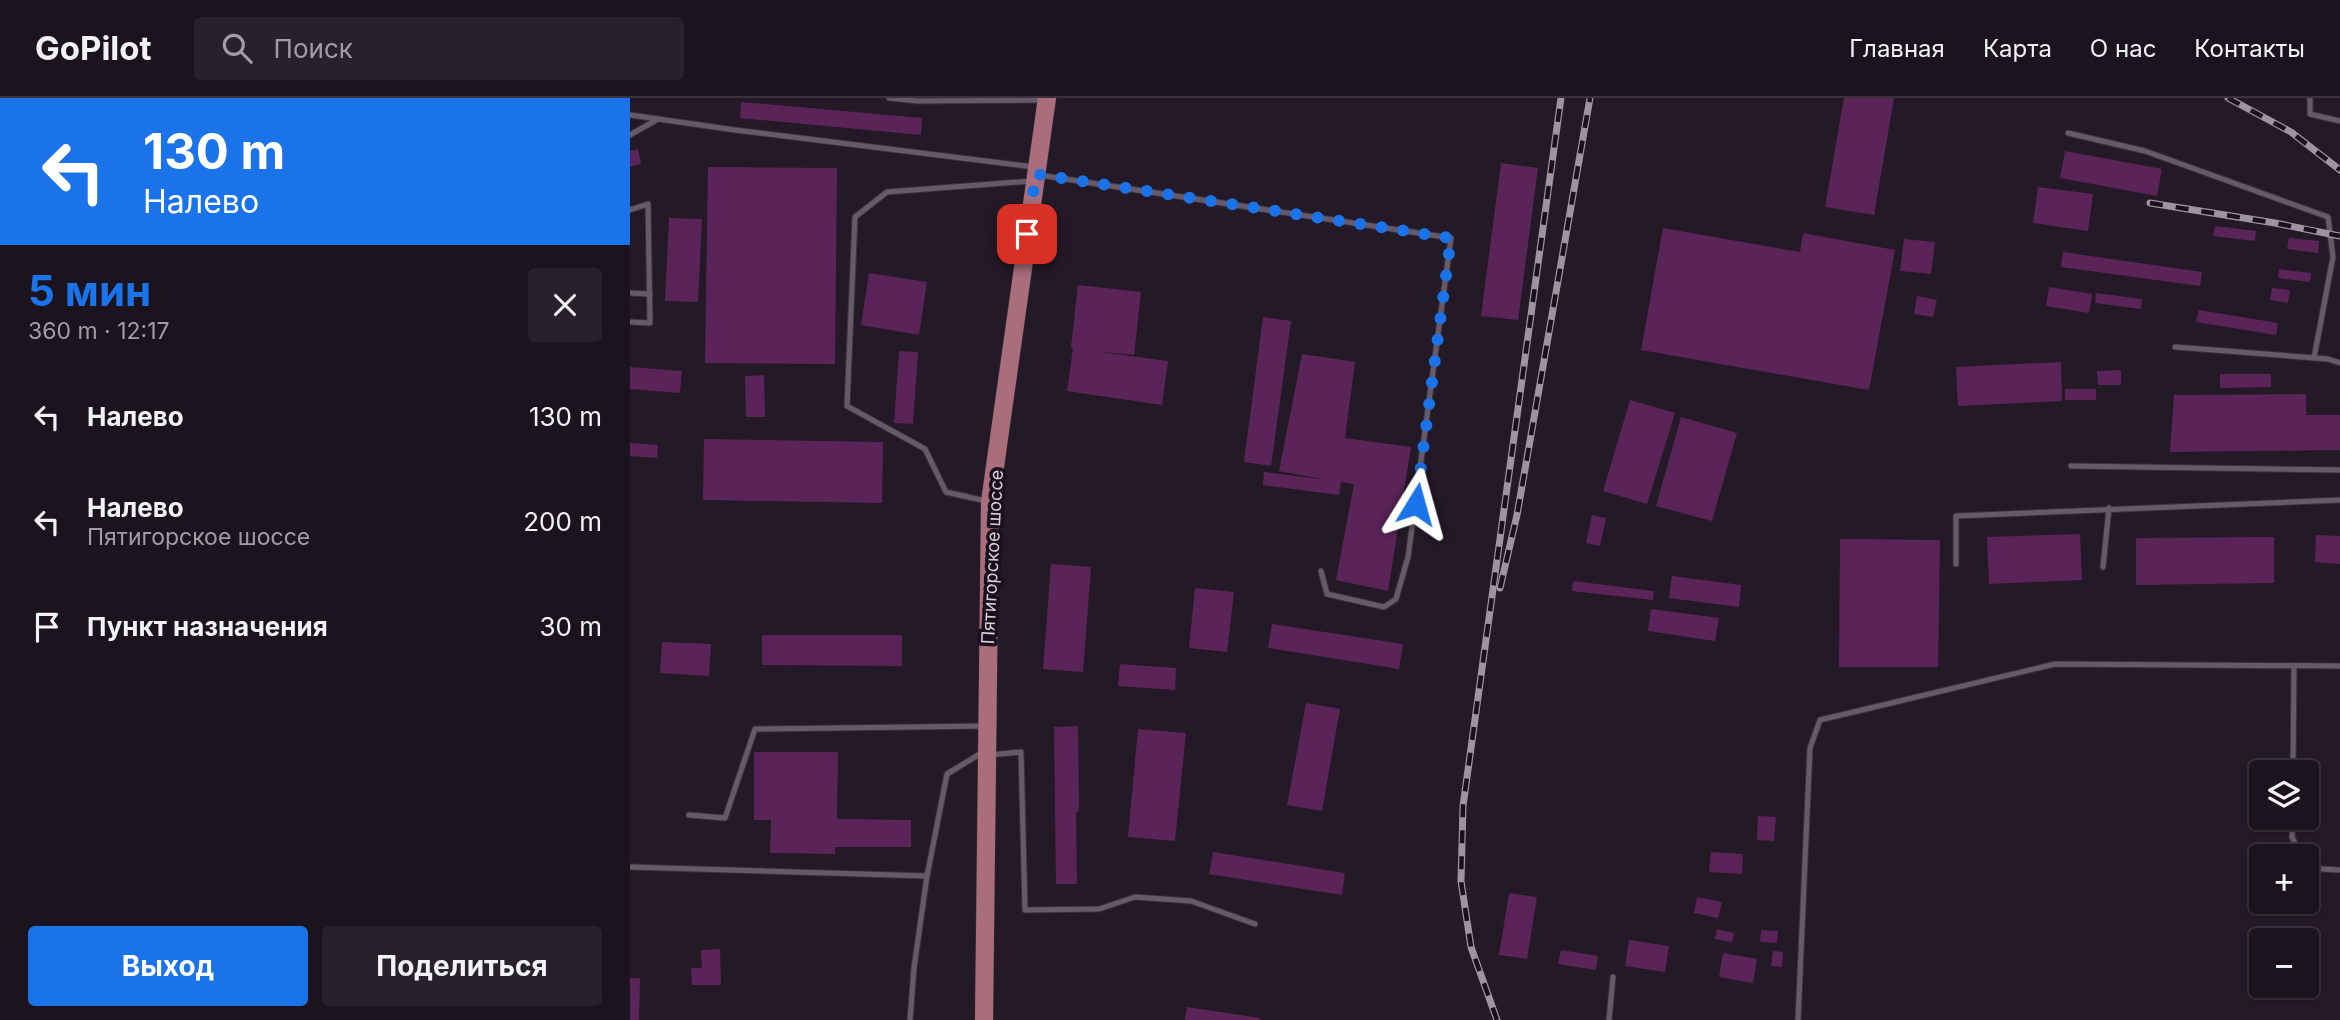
<!DOCTYPE html>
<html lang="ru">
<head>
<meta charset="utf-8">
<style>
  :root { --surface:#1b131d; --page:#28202a; --text:#f1f3f6; --muted:#a09ea4; --line:#39323b; --accent:#1a73e8 }
  body { margin:0; font-family:Inter,sans-serif; background:var(--page); color:var(--text); height:100vh; display:flex; flex-direction:column; font-size:26px; white-space:nowrap }
  * { box-sizing:border-box; margin:0 }
  p { font-size:23px; color:var(--muted) }
  .icon { flex:none; width:38px; height:38px; fill:none; stroke:currentColor; stroke-width:2; stroke-linecap:round; stroke-linejoin:round }
  .map { position:relative; flex:1; overflow:hidden }
  .drawer { display:flex; flex-direction:column; background:var(--surface); width:630px }
  .drawer>* { flex:none }
  .banner { background:#1a73e8; color:#fff; overflow:hidden }
  .buttons { position:absolute; left:1619px; top:662px; display:grid; gap:14px }
  .buttons a { display:grid; place-items:center; width:70px; height:70px; border-radius:7px; background:var(--surface); box-shadow:0 2px 5px #0004,0 0 0 2px var(--line); font-size:35px }
  .pin { position:absolute; display:grid; place-items:center; width:60px; height:60px; color:#fff; margin:-30px; border-radius:14px; box-shadow:0 4px 10px #0006 }
  .me { position:absolute; width:77px; margin:-38px; rotate:8deg; stroke-linejoin:round; filter:drop-shadow(0 0 5px #0008) }
  .turn { display:flex; align-items:center; gap:24px; height:147px; padding:0 28px; font-size:32px }
  .turn .icon { width:91px; height:91px; stroke-width:2.5 }
  .turn b { display:block; font-size:49px; line-height:60px }
  .round { display:grid; place-items:center; flex:none; width:74px; height:74px; border-radius:7px; background:var(--page) }
  .headline { display:flex; align-items:center; justify-content:space-between; height:119px; padding:0 28px }
  h1 { font-size:42px; font-weight:700; line-height:52px; color:var(--accent) }
  .action { display:flex; gap:14px; margin-top:auto; padding:14px 28px }
  .action a { flex:1; height:80px; border-radius:7px; background:var(--accent); color:#fff; font-size:28px; font-weight:700; line-height:80px; text-align:center }
  .action a+a { background:var(--page); color:var(--text) }
  ul { padding:0; list-style:none }
  li { display:flex; align-items:center; gap:21px; height:105px; padding:0 28px }
  li div { flex:1 }
  li b { display:block; font-size:26px }
  li em { font-style:normal }
  header { display:flex; align-items:center; gap:42px; box-sizing:border-box; height:98px; padding:0 35px; background:var(--surface); border-bottom:2px solid var(--line) }
  header strong { font-size:33px }
  nav { display:flex; gap:38px; margin-inline-start:auto; font-size:24px }
  .search { width:490px; height:63px; background:var(--page); display:flex; align-items:center; gap:18px; box-sizing:border-box; padding:0 24px; border-radius:7px; color:var(--muted); font-size:26px }
  main { display:flex; flex:1; min-height:0 }
  .map>svg:first-child { display:block }
</style>
</head>
<body>
<header>
<strong>GoPilot</strong>
<div class="search"><svg class="icon" aria-label="search" viewBox="0 0 24 24"><circle cx="10" cy="10" r="6"/><path d="M15 15l6 6"/></svg>Поиск</div>
<nav><a>Главная</a><a>Карта</a><a>О нас</a><a>Контакты</a></nav>
</header>
<main>
<section class="drawer">
<div class="banner">
<div class="turn"><svg class="icon" aria-label="left" viewBox="0 0 24 24"><path d="M17 20v-9H6M10 6l-5 5 5 5"/></svg><div><b>130 m</b>Налево</div></div>
</div>
<div class="headline"><div><h1>5 мин</h1><p>360 m · 12:17</p></div><a class="round"><svg class="icon" aria-label="close" viewBox="0 0 24 24"><path d="M6 6l12 12M18 6L6 18"/></svg></a></div>
<ul>
<li><svg class="icon" aria-label="left" viewBox="0 0 24 24"><path d="M17 20v-9H6M10 6l-5 5 5 5"/></svg><div><b>Налево</b></div><em>130 m</em></li>
<li><svg class="icon" aria-label="left" viewBox="0 0 24 24"><path d="M17 20v-9H6M10 6l-5 5 5 5"/></svg><div><b>Налево</b><p>Пятигорское шоссе</p></div><em>200 m</em></li>
<li><svg class="icon" aria-label="arrive" viewBox="0 0 24 24"><path d="M6 21V4h12l-3 4 3 4H6"/></svg><div><b>Пункт назначения</b></div><em>30 m</em></li>
</ul>
<div class="action"><a>Выход</a><a>Поделиться</a></div>
</section>
<div class="map">
<svg width="1710" height="922" viewBox="0 0 1710 922">
  <rect width="100%" height="100%" fill="#241927"/>
  <g fill="#5b2458">
    <polygon points="1214,0 1264,0 1244,117 1195,109"/>
    <polygon points="111,4 292,20 291,37 110,20"/>
    <polygon points="8,51 11,66 0,69 0,53"/>
    <polygon points="1435,53 1532,71 1527,98 1430,80"/>
    <polygon points="871,65 908,70 888,222 851,218"/>
    <polygon points="78,69 207,70 205,266 75,265"/>
    <polygon points="1408,89 1463,96 1458,133 1403,125"/>
    <polygon points="39,120 72,121 68,204 35,203"/>
    <polygon points="1585,128 1626,133 1625,143 1583,138"/>
    <polygon points="1033,130 1170,154 1173,135 1265,152 1239,292 1011,252"/>
    <polygon points="1659,140 1689,143 1688,155 1657,151"/>
    <polygon points="1274,141 1305,144 1301,176 1270,173"/>
    <polygon points="1433,154 1572,174 1570,188 1431,169"/>
    <polygon points="1649,171 1681,175 1680,184 1648,180"/>
    <polygon points="239,175 297,184 289,237 231,227"/>
    <polygon points="448,187 511,194 504,257 462,253 538,263 532,307 437,293 443,250 441,249"/>
    <polygon points="1419,189 1462,196 1459,215 1416,208"/>
    <polygon points="1642,190 1660,192 1658,205 1640,202"/>
    <polygon points="1466,195 1512,201 1511,211 1465,205"/>
    <polygon points="1287,198 1307,202 1303,219 1284,216"/>
    <polygon points="1569,212 1648,225 1646,237 1566,224"/>
    <polygon points="633,219 661,223 641,368 614,364"/>
    <polygon points="269,253 288,254 283,326 264,325"/>
    <polygon points="672,256 725,264 715,340 781,349 758,493 706,482 724,386 711,384 709,397 633,387 634,374 697,382 649,373"/>
    <polygon points="1431,264 1432,303 1328,308 1326,269"/>
    <polygon points="0,269 52,273 50,295 0,291"/>
    <polygon points="1491,272 1491,287 1468,287 1467,273"/>
    <polygon points="1590,276 1641,276 1641,289 1590,290"/>
    <polygon points="134,277 135,319 116,319 115,278"/>
    <rect x="1435" y="291" width="31" height="11"/>
    <polygon points="1676,296 1676,317 1710,317 1710,352 1540,354 1544,297"/>
    <polygon points="1000,302 1045,315 1017,406 973,393"/>
    <polygon points="1051,319 1107,335 1082,423 1026,408"/>
    <polygon points="74,341 253,344 252,405 73,402"/>
    <polygon points="0,345 28,347 27,360 0,358"/>
    <polygon points="962,417 976,420 970,448 956,445"/>
    <polygon points="1450,436 1452,482 1359,486 1357,439"/>
    <polygon points="1686,437 1710,438 1710,466 1685,464"/>
    <polygon points="1644,439 1644,485 1506,487 1506,440"/>
    <polygon points="1210,441 1310,442 1308,569 1209,569"/>
    <polygon points="421,466 461,469 453,574 413,571"/>
    <polygon points="1042,478 1111,487 1109,509 1039,500"/>
    <polygon points="943,483 1024,493 1023,502 942,493"/>
    <polygon points="565,490 604,494 597,554 559,550"/>
    <polygon points="1021,511 1089,520 1085,543 1018,533"/>
    <polygon points="642,526 773,546 769,571 638,550"/>
    <polygon points="132,537 272,537 272,568 132,567"/>
    <polygon points="32,544 81,546 79,578 30,575"/>
    <polygon points="490,566 546,570 545,592 488,588"/>
    <polygon points="676,605 710,611 692,713 657,707"/>
    <polygon points="448,628 449,713 446,714 447,786 426,786 424,629"/>
    <polygon points="508,631 556,635 545,743 498,739"/>
    <polygon points="124,654 208,654 207,721 281,722 281,749 205,749 205,756 140,755 141,722 124,722"/>
    <polygon points="1128,718 1146,719 1144,743 1127,742"/>
    <polygon points="583,754 715,775 712,797 579,776"/>
    <polygon points="1081,754 1113,756 1112,776 1079,774"/>
    <polygon points="879,795 907,799 897,861 869,857"/>
    <polygon points="1067,799 1092,804 1088,820 1064,815"/>
    <polygon points="1087,831 1104,835 1102,844 1085,841"/>
    <polygon points="1131,832 1148,833 1147,845 1130,844"/>
    <polygon points="999,842 1039,848 1035,874 995,868"/>
    <polygon points="90,851 91,887 62,887 61,870 72,870 71,852"/>
    <polygon points="931,852 968,858 966,872 928,866"/>
    <polygon points="1143,853 1153,854 1152,869 1141,868"/>
    <polygon points="1093,855 1127,861 1123,885 1089,879"/>
    <polygon points="0,880 10,880 9,922 0,922"/>
    <polygon points="557,909 630,920 630,922 555,922"/>
  </g>
  <g fill="none" stroke-linecap="round" stroke-linejoin="round">
    <g stroke="#39323b" stroke-width="7">
      <g id="lane">
        <polyline points="259,0 288,3 413,2"/>
        <polyline points="1680,0 1680,16 1710,23"/>
        <polyline points="0,17 105,32 404,69"/>
        <polyline points="1438,35 1515,53 1698,119 1703,159 1684,260"/>
        <polyline points="0,37 28,21"/>
        <polyline points="409,77 821,140 778,459 766,501 754,509 697,496 691,473"/>
        <polyline points="0,112 18,106 20,225 0,224"/>
        <polyline points="0,195 20,196"/>
        <polyline points="1545,249 1698,261 1710,265"/>
        <polyline points="1441,368 1710,372"/>
        <polyline points="356,403 316,394 295,351 217,308 225,119 257,94 402,83"/>
        <polyline points="1326,466 1326,418 1710,402"/>
        <polyline points="1473,469 1479,410"/>
        <polyline points="360,657 391,654 395,812 469,811 505,799 561,803 625,826"/>
        <polyline points="1663,674 1664,568"/>
        <polyline points="59,717 95,720 125,631 354,628"/>
        <polyline points="1663,719 1662,739 1671,758"/>
        <polyline points="1676,765 1692,771 1710,772"/>
        <polyline points="0,769 297,778"/>
        <polyline points="280,922 284,870 297,778 317,676 353,654"/>
        <polyline points="979,922 983,879"/>
        <polyline points="1168,922 1180,650 1190,622 1425,566 1710,568"/>
      </g>
    </g>
    <g stroke="#39323b" stroke-width="19">
      <polyline id="primary" points="354,922 360,404 417,0"/>
    </g>
    <use href="#lane" stroke="#665969" stroke-width="5"/>
    <use href="#primary" stroke="#a96d7c" stroke-width="18"/>
    <g stroke="#9c949e" stroke-width="7">
      <g id="rail">
        <polyline points="1598,0 1661,34 1710,72"/>
        <polyline points="1520,105 1645,125 1710,138"/>
        <polyline points="870,490 887,417 960,0"/>
        <polyline points="867,922 841,849 831,783 833,708 931,0"/>
      </g>
    </g>
    <use href="#rail" stroke="#1a101d" stroke-width="4.5" stroke-dasharray="13" stroke-linecap="butt"/>
  </g>
  <g fill="none" stroke-linecap="round" stroke-linejoin="round">
    <polyline stroke="#1a73e8" stroke-width="12" stroke-dasharray="0 21.6" points="397,136 406,76 821,140 786,406"/>
  </g>
  <g text-anchor="middle" dominant-baseline="central" stroke-width="7" stroke-linejoin="round" paint-order="stroke">
    <g font-size="18" fill="#d7d0d9" stroke="#1a101d">
      <text transform="translate(362 459) rotate(-87)">Пятигорское шоссе</text>
    </g>
  </g>
</svg>
<div class="buttons">
<a><svg class="icon" aria-label="layers" viewBox="0 0 24 24"><path d="M12 4l9 5-9 5-9-5zM3 14l9 5 9-5"/></svg></a>
<a>+</a>
<a>−</a>
</div>
<div class="pin" style="left:397px;top:136px;background:#d93025"><svg class="icon" aria-label="arrive" viewBox="0 0 24 24"><path d="M6 21V4h12l-3 4 3 4H6"/></svg></div>
<svg class="me" style="left:786px;top:406px" viewBox="-20 -20 40 40"><path d="M0-17L14 15 0 8-14 15z" fill="#1a73e8" stroke="#fff" stroke-width="4"/></svg>
</div>
</main>
</body>
</html>
